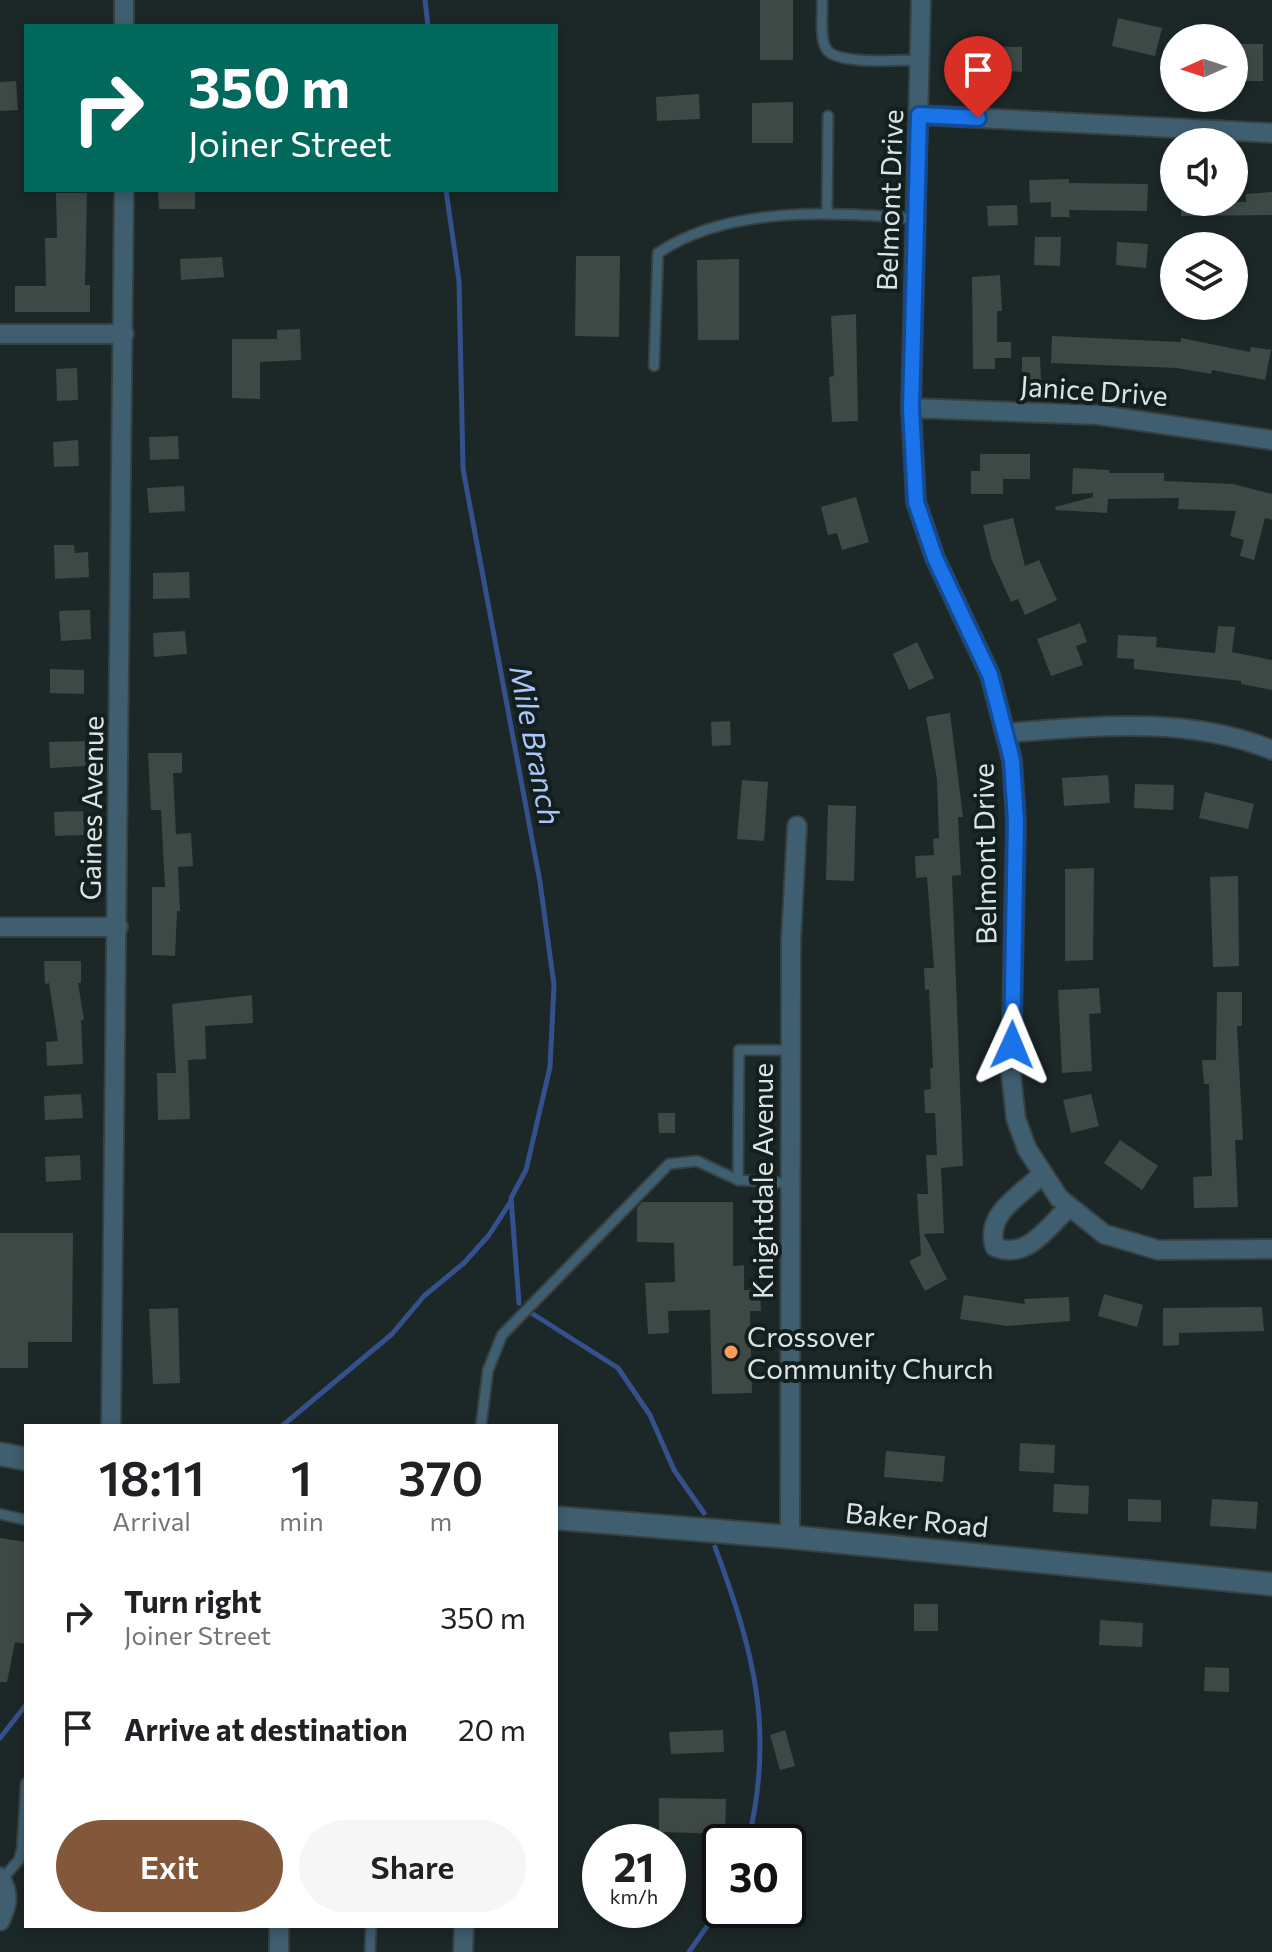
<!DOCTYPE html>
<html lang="en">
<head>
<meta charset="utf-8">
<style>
  :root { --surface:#fff; --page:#f6f6f6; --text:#202124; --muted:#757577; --accent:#83583a }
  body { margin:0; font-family:Commissioner,sans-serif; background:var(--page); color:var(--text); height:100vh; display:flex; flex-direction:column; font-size:30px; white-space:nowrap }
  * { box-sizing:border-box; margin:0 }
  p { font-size:26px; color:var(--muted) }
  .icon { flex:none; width:44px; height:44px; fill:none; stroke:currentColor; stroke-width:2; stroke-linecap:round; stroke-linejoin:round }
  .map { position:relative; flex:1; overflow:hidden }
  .drawer { position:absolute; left:24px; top:1424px; width:534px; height:504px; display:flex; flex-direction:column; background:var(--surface); border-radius:0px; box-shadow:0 4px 12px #0003 }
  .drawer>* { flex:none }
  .banner { position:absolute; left:24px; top:24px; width:534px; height:168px; border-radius:0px; box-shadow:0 4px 12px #0003; background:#00695c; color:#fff; overflow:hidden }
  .needle { width:52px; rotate:267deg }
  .buttons { position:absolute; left:1160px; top:24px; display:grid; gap:16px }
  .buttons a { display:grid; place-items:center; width:88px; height:88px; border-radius:50%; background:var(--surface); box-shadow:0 4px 12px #0003; font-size:40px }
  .speed { position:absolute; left:582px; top:1824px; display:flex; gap:16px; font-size:40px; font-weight:700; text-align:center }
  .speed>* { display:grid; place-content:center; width:104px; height:104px; border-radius:50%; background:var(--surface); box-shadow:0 4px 12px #0003; line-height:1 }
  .speed small { font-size:20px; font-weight:400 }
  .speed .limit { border:4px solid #111; border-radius:12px; background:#fff; color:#111 }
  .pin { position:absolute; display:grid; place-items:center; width:68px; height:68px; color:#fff; margin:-82px -34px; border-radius:50% 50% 50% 0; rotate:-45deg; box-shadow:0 0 8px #0007 }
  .pin .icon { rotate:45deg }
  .me { position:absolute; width:88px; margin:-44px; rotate:1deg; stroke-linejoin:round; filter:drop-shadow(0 0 6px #0008) }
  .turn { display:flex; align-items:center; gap:28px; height:168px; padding:0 32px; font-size:36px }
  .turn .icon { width:104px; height:104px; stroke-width:2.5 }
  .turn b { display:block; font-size:56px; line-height:68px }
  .eta { display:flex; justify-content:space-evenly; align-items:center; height:136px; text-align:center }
  .eta b { font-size:48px; font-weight:600; line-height:56px }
  .button { display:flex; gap:16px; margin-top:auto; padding:16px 32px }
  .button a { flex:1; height:92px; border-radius:48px; background:var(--accent); color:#fff; font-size:32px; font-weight:600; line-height:92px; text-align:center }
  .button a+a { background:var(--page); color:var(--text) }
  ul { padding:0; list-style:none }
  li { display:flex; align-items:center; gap:24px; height:112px; padding:0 32px }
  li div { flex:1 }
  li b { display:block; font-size:30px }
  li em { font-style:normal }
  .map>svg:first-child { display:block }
</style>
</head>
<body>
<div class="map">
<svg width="1272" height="1952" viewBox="0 0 1272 1952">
  <rect width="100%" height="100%" fill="#1c2728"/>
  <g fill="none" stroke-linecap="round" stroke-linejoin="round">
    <g stroke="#35518c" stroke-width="5">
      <polyline points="425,0 428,26"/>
      <polyline points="446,190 459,281 463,469 540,882 554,985 550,1067 526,1170 511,1198 519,1303"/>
      <polyline points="533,1314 618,1368 650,1415 674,1470 704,1513"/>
      <polyline points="282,1426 392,1334 424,1296 464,1263 489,1235 511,1201"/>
      <path d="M715,1547C754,1652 775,1730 748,1842"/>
      <polyline points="0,1738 26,1705"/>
      <polyline points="689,1952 720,1908"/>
    </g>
  </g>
  <g fill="#3e4946">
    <rect x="760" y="0" width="33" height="60"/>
    <polygon points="1118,18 1162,28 1155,56 1112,46"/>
    <rect x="1235" y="44" width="28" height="37"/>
    <polygon points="987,46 1022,47 1022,72 1011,71 1010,82 985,81"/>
    <polygon points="16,81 18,110 0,111 0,82"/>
    <polygon points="699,94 700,119 657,121 656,97"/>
    <polygon points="793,102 793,143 752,143 752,103"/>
    <polygon points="1069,179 1069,183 1148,184 1147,211 1069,210 1070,217 1051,217 1051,202 1030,203 1029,180"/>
    <polygon points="158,190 195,190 195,209 159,209"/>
    <polygon points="1272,192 1272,215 1181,216 1181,202 1246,202 1246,194"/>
    <polygon points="56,193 87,193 85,285 90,285 90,312 15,312 15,286 46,286 45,238 57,238"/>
    <polygon points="1017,205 1018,225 988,226 987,206"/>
    <polygon points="1035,237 1061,237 1060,266 1034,265"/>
    <polygon points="1117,242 1148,244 1146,268 1116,265"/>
    <polygon points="576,256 620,256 619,337 575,336"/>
    <polygon points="222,257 224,277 181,280 180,259"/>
    <polygon points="739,259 739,340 698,340 697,260"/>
    <polygon points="1000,275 1002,311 997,311 997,342 1011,342 1011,358 995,358 995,369 973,369 972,277"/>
    <polygon points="856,314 858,421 832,422 829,377 834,376 831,316"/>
    <polygon points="300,329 301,360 260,362 260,399 232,398 232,339 277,339 277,330"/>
    <polygon points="1052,336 1181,342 1181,338 1250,352 1251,347 1271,350 1265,380 1212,370 1211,374 1177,368 1051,363"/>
    <polygon points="1022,357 1040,357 1041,380 1022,380"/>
    <polygon points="77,368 78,400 57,401 56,369"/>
    <polygon points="178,436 179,459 150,460 149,437"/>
    <polygon points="78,440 79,466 54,467 53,442"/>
    <polygon points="980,454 1030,454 1030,479 1003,479 1003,494 971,494 971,471 980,471"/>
    <polygon points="1073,468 1109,470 1109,473 1164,473 1164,481 1233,484 1272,494 1272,520 1265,518 1254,560 1240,556 1244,540 1230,536 1236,511 1178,509 1179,498 1108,499 1107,513 1056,510 1055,507 1093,497 1093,493 1072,494"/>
    <polygon points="184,486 185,511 149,513 147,488"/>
    <polygon points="856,497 869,542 842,550 837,533 828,535 821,507"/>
    <polygon points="1013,518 1025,566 1039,560 1057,600 1025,615 1018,599 1011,602 991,558 983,525"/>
    <polygon points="54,545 74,545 75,553 88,552 89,577 55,579"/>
    <polygon points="189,572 190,598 153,599 153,573"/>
    <polygon points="90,610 91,639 61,641 59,611"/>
    <polygon points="1080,623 1087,642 1076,646 1083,665 1051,676 1037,639"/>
    <polygon points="1218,626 1235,627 1232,652 1272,660 1272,690 1241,684 1241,681 1134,669 1134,659 1117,658 1118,635 1157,637 1156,647 1215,653"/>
    <polygon points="185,631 187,654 154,657 153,633"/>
    <polygon points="917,642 934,678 909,690 893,654"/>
    <polygon points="50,669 84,670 84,694 50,693"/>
    <polygon points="950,713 963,817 958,817 961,875 952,876 963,1166 941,1168 944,1233 924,1234 947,1279 925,1291 909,1261 921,1255 917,1194 928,1194 926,1155 937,1155 935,1113 925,1113 924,1090 931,1089 930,1068 933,1068 929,989 925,990 924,968 934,968 927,877 916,878 915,856 934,855 933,839 939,838 937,779 926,717"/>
    <polygon points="730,721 731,745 712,746 711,722"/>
    <polygon points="85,741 86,766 50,768 49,742"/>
    <polygon points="148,753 182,753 182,773 173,773 176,834 191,833 193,866 178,867 180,911 177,911 175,956 152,955 152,887 165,887 161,810 151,810"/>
    <polygon points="1108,775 1110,803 1064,806 1062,778"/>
    <polygon points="742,780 768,782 764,841 737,839"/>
    <polygon points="1135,784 1174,785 1173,810 1134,808"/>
    <polygon points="1205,792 1254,804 1248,829 1199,818"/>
    <polygon points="828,805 856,806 854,881 826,880"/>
    <polygon points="83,811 84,835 55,836 54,812"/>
    <polygon points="1094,868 1093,960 1065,961 1065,869"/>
    <polygon points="1238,876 1239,966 1213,967 1210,877"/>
    <polygon points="44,961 81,961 81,983 78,983 84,1020 81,1020 83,1064 47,1066 46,1042 58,1041 49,983 45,984"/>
    <polygon points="1099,988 1101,1013 1089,1014 1092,1071 1062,1073 1058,990"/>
    <polygon points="1217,992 1242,992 1242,1026 1237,1026 1243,1140 1235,1140 1238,1207 1194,1208 1193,1177 1212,1176 1209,1084 1204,1084 1202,1060 1216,1060"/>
    <polygon points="252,995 253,1023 205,1026 206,1059 188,1060 190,1119 158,1120 157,1073 176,1073 172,1004"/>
    <polygon points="81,1094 83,1118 45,1120 44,1096"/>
    <polygon points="1091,1094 1099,1126 1071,1133 1063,1100"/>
    <polygon points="658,1113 675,1113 675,1133 659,1133"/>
    <polygon points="1120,1140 1158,1166 1142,1190 1104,1163"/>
    <polygon points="80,1155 81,1180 46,1182 45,1157"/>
    <polygon points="642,1202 733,1202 733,1266 744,1265 744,1290 760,1290 761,1311 750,1311 752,1393 712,1394 710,1310 668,1311 669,1333 648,1334 645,1283 675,1282 674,1243 637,1242 637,1208"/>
    <polygon points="0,1233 73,1233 72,1342 28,1342 28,1368 0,1368"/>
    <polygon points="1104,1294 1143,1305 1137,1327 1098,1316"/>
    <polygon points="964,1295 1025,1304 1024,1299 1069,1297 1070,1321 1007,1326 960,1319"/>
    <polygon points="1262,1307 1264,1331 1179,1333 1179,1345 1163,1346 1163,1308"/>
    <polygon points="178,1308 180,1383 153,1384 149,1309"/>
    <polygon points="1020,1443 1055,1445 1054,1473 1019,1471"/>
    <polygon points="886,1451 945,1456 943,1482 884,1477"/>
    <polygon points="1054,1484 1089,1486 1088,1514 1053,1512"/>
    <polygon points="1128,1499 1161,1500 1161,1522 1128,1521"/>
    <polygon points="1212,1499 1258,1502 1256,1529 1210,1526"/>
    <polygon points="0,1538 26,1542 26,1644 15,1642 7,1682 0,1682"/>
    <rect x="914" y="1604" width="24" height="27"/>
    <polygon points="1100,1620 1143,1623 1142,1647 1099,1645"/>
    <polygon points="1205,1667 1229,1668 1229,1692 1204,1691"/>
    <polygon points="723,1730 724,1752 671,1754 669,1732"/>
    <polygon points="785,1730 795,1766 780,1770 770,1735"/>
    <polygon points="659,1798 726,1799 725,1834 659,1832"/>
  </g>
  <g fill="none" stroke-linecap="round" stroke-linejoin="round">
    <g stroke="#374142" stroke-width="13">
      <g id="service">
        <path d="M822,0C823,14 819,39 827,50C838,65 901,60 920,60"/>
        <polyline points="827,212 828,116"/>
        <path d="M654,366L658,253C729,205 834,212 916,219"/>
        <polyline points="738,1180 739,1050 790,1050"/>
        <polyline points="481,1426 488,1370 502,1335 669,1164 697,1161 738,1180 788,1183"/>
        <polyline points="0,1514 26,1520"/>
        <polyline points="2,1879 19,1860 22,1849 26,1783"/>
        <polyline points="370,1952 371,1926"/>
      </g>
    </g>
    <g stroke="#374142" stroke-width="22">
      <g id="minor">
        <polyline points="124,0 124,26"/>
        <polyline points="921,0 911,408 916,502 935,558 990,675 1012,760 1016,821 1011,1074 1016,1119 1027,1149 1059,1198 1104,1234 1158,1250 1272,1249"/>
        <polyline points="919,115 1272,133"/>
        <polyline points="0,334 124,334"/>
        <polyline points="911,408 1099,415 1272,440"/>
        <path d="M1007,733C1095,726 1188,716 1272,750"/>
        <polyline points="0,927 118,927"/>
        <path d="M1042,1175C1020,1195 984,1215 995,1247C1027,1260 1047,1228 1069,1207"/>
        <polyline points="111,1426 124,190"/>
        <polyline points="790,1537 791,940 797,826"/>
        <path d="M0,1877C10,1894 8,1904 0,1921"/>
        <polyline points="279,1952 279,1926"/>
        <polyline points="463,1952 464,1926"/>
      </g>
    </g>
    <g stroke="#374142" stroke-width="26">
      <g id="tertiary">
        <polyline points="0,1454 26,1459"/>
        <polyline points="556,1518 790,1537 1272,1584"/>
      </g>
    </g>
    <use href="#service" stroke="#3f5e6f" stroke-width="9"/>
    <use href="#minor" stroke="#3f5e6f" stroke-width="18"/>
    <use href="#tertiary" stroke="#3f5e6f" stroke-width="22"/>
  </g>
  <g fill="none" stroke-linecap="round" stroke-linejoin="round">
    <g stroke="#114b97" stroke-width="20">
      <polyline id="route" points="978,118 919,115 911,408 916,502 935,558 990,675 1012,760 1016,821 1012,1045"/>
    </g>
    <use href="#route" stroke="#1a73e8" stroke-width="14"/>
  </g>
  <circle fill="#fd9c56" stroke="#131e1f" stroke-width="3" cx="731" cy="1352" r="8"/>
  <g text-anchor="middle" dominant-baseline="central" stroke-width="8" stroke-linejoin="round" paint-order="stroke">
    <g font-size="28" fill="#dce3e4" stroke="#131e1f">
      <text transform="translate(889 200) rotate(-88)">Belmont Drive</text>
      <text transform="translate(1094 390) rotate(4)">Janice Drive</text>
      <text transform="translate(91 808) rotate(-89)">Gaines Avenue</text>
      <text transform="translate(984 854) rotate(-91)">Belmont Drive</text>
      <text transform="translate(762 1181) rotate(-90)">Knightdale Avenue</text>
      <text transform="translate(917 1519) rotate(6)">Baker Road</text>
    </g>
    <g font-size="28" fill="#dce3e4" stroke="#131e1f" text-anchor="start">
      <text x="747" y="1336">Crossover<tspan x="747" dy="32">Community Church</tspan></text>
    </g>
    <g font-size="30" font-style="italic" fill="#acc6fb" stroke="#131e1f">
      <text transform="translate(537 745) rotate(79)">Mile Branch</text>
    </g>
  </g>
</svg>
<div class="buttons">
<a><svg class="needle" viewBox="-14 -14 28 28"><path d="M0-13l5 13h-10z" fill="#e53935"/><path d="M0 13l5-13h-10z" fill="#757577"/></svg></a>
<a><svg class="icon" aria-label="sound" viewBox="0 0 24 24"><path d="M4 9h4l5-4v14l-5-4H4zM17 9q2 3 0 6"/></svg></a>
<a><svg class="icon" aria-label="layers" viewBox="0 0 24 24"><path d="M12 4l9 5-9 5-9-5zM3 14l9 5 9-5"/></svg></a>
</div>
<div class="speed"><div>21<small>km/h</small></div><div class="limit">30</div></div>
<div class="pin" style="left:978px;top:118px;background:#d93025"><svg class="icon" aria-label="arrive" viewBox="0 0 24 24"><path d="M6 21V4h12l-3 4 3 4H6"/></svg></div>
<svg class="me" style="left:1012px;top:1045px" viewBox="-20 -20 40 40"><path d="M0-17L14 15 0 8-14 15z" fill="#1a73e8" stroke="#fff" stroke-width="4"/></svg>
<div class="banner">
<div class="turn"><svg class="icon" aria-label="right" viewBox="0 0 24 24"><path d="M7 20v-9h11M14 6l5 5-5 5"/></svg><div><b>350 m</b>Joiner Street</div></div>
</div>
<section class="drawer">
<div class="eta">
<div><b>18:11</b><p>Arrival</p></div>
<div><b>1</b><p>min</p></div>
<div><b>370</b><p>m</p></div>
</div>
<ul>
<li><svg class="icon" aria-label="right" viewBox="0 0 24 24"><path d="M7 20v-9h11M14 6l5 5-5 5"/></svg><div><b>Turn right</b><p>Joiner Street</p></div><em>350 m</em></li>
<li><svg class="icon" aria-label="arrive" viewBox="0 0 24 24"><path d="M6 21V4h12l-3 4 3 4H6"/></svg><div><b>Arrive at destination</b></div><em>20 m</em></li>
</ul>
<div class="button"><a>Exit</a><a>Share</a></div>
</section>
</div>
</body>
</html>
